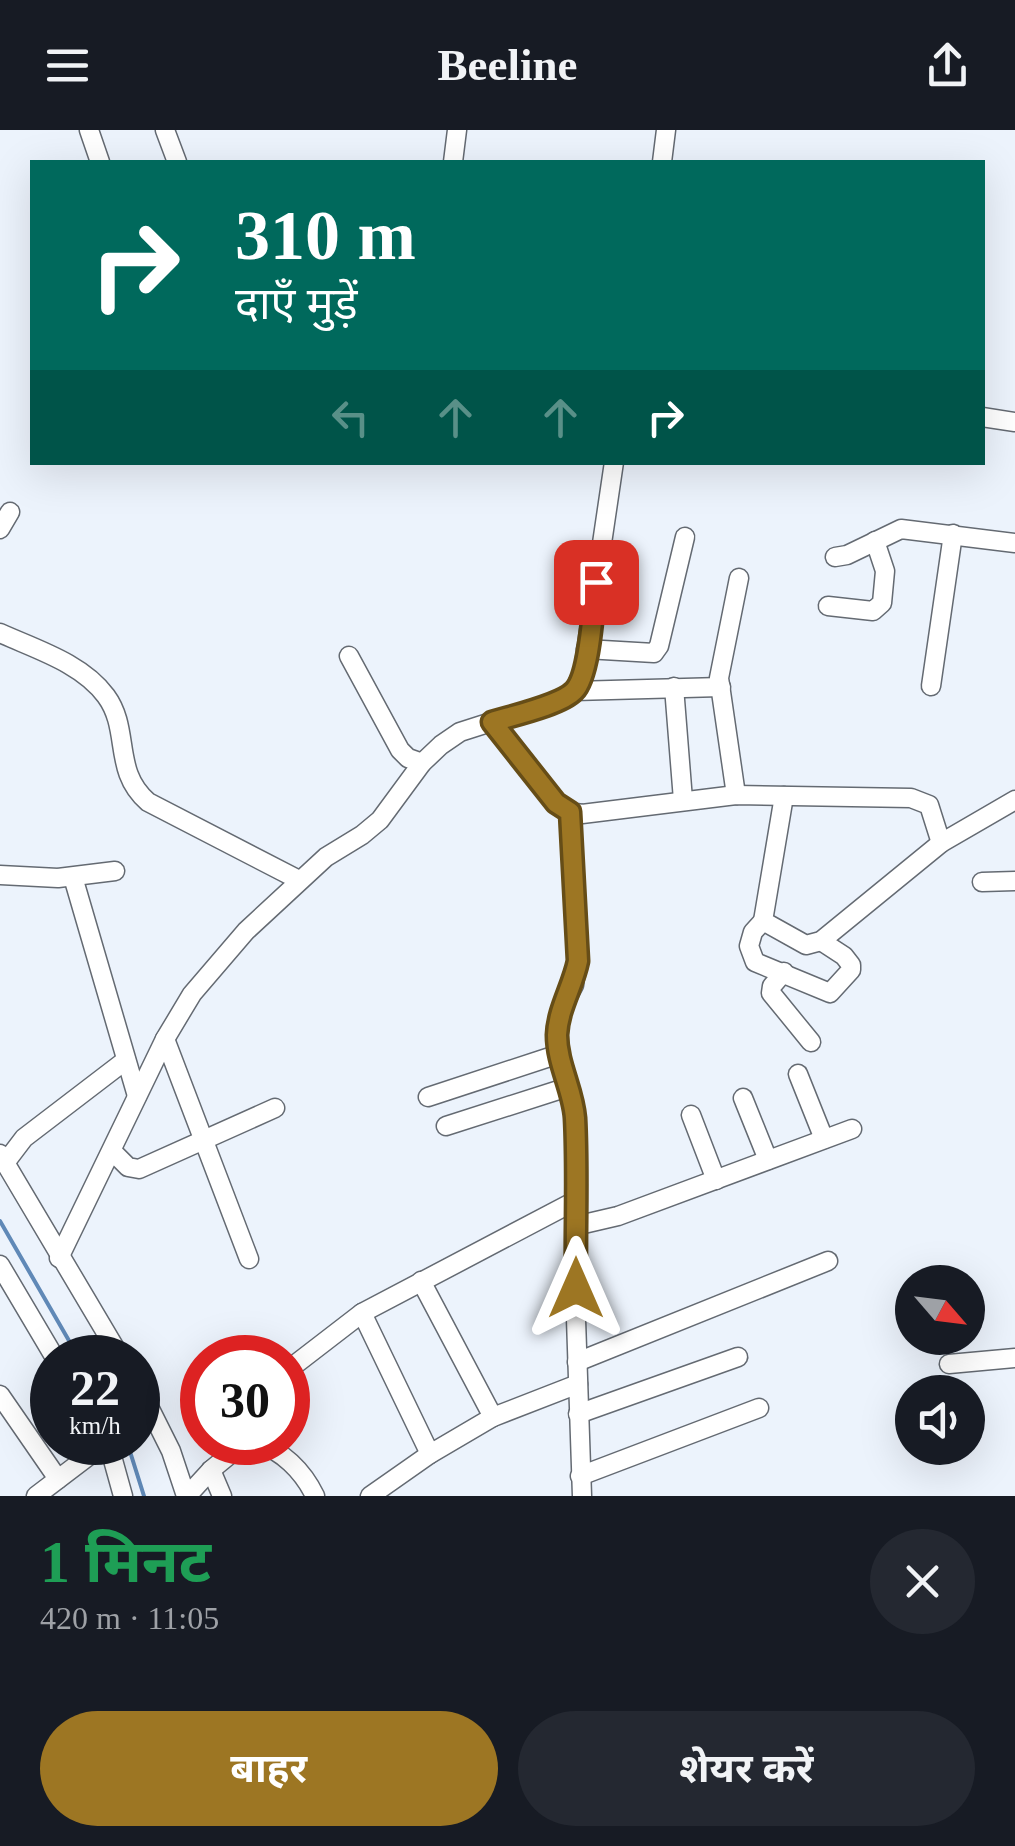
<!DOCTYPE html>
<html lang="hi">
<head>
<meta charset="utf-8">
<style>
  :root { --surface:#171b24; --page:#242831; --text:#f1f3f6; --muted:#9ea1a6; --accent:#9d7623 }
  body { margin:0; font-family:"Times New Roman","Noto Sans Devanagari",serif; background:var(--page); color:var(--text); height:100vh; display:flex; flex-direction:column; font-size:38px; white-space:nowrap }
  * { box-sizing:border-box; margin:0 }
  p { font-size:32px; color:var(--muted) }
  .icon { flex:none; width:55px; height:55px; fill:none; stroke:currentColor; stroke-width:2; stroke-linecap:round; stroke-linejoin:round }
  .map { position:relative; height:1366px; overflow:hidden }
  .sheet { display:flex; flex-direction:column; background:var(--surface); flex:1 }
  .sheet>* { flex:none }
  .banner { position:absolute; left:30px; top:30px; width:955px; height:305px; border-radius:0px; box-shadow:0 10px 40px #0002; background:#00695c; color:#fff; overflow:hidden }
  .needle { width:65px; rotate:118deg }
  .controls { position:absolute; left:895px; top:1135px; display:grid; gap:20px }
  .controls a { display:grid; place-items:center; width:90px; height:90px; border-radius:50%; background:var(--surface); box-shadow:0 10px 40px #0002; font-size:50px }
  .speed { position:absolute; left:30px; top:1205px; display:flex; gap:20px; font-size:50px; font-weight:700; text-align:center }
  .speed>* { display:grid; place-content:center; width:130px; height:130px; border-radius:50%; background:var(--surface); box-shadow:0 10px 40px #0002; line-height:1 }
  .speed small { font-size:25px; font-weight:400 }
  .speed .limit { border:15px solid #d22; background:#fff; color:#111 }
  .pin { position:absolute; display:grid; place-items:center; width:85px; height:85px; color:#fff; margin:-42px; border-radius:20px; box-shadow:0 5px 15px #0006 }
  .me { position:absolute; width:110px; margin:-55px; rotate:0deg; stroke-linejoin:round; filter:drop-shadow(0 0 8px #0008) }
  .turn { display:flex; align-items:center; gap:35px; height:210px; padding:0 40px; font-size:45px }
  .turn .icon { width:130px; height:130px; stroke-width:2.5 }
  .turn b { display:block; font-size:70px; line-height:85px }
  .lanes { display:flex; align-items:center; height:95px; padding:0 40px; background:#0003; justify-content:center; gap:50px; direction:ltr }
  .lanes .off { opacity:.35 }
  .round { display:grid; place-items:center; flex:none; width:105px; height:105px; border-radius:52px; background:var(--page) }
  .head { display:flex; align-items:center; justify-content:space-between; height:170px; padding:0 40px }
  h1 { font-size:60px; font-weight:700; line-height:75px; color:#1e9e55 }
  .primary-button { display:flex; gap:20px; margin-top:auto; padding:20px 40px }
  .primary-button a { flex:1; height:115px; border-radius:60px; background:var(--accent); color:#fff; font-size:40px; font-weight:700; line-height:115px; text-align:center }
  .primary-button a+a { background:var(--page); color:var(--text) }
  header { display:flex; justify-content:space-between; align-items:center; height:130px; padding:0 40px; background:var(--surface); font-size:45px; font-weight:700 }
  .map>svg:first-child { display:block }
</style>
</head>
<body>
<header><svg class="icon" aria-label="menu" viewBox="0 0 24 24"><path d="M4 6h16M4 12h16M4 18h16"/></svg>Beeline<svg class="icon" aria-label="share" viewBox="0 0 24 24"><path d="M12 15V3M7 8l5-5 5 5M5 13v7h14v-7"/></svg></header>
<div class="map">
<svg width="1015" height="1366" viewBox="0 0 1015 1366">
  <rect width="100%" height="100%" fill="#ecf3fc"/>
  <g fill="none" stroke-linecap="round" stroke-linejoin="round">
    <g stroke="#6089b7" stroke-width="4">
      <polyline points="0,1091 79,1228"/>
      <polyline points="127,1312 144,1366"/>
    </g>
    <g stroke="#646a72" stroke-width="21">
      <g id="minor">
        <polyline points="89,0 100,32"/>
        <polyline points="165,0 177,32"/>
        <polyline points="453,32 457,0"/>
        <polyline points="662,32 666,0"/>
        <polyline points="982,287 1015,292"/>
        <polyline points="0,399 10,382"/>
        <polyline points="835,427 847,425 901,399 1015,413"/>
        <polyline points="828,476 873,481 882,473 885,441 875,411"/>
        <path d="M0,503C35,519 82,533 106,566C131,600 112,641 148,672L299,750"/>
        <polyline points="586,519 654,523 659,516 685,407"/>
        <polyline points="349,526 400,620 408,628 422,633"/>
        <polyline points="931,556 953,404"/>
        <polyline points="674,557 683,670"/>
        <polyline points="574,561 721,557"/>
        <polyline points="492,592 556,673 569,682 582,684 736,665 911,668 929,675 941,713"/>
        <polyline points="736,665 719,548 739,448"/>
        <polyline points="784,666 763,791 806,815 821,811 941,713 1015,670"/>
        <polyline points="569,682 577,831 574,855 562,878 557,902 559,924 575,984 576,1189 582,1366"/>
        <polyline points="0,745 58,748 115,741"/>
        <polyline points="73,747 137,966"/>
        <polyline points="982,752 1015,751"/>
        <polyline points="763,791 753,802 749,816 755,832 830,863 851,840 851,835 844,826 821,811"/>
        <polyline points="784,842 772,856 771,863 811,912"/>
        <polyline points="165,909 249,1129"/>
        <polyline points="798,944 824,1009"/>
        <polyline points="428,967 559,924"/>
        <polyline points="743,968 768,1030"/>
        <polyline points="691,985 716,1050"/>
        <polyline points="446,996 568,957"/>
        <polyline points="112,1021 128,1037 139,1039 275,978"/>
        <polyline points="0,1024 121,1228"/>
        <polyline points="5,1033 24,1008 126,930"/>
        <polyline points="575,1096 618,1086 852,999"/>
        <polyline points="59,1128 165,909 192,864 246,801 326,727 362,705 380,690 422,633 441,615 460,602 557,571 574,561 583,542 614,332"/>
        <polyline points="0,1135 55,1228"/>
        <polyline points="421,1151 493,1287"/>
        <polyline points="362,1183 430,1324"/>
        <polyline points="577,1232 828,1131"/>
        <polyline points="949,1234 1015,1228"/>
        <polyline points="288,1240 362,1183 575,1071"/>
        <polyline points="138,1255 171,1321 186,1366"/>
        <polyline points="0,1265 58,1349"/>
        <polyline points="578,1284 738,1227"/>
        <polyline points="108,1312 123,1366"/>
        <path d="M255,1312C282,1320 303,1341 315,1366"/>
        <polyline points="211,1340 222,1366"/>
        <polyline points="580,1346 759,1278"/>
        <polyline points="36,1366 107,1312"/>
        <polyline points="187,1366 211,1340 245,1312"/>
        <polyline points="370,1366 430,1324 493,1287 578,1254"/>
      </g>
    </g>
    <use href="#minor" stroke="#fff" stroke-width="18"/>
  </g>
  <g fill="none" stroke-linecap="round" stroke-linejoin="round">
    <g stroke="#664d17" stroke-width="25">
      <path id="route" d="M576,1158C575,1102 578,1044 575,988C573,960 557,934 557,905C558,879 573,856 578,831L570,682L556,673L492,592C511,586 561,575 574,561C590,545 593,477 596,452"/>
    </g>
    <use href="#route" stroke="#9d7623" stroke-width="18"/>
  </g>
</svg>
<div class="controls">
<a><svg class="needle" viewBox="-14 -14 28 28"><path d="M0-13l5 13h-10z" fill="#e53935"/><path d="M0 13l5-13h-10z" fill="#9ea1a6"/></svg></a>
<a><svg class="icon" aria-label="sound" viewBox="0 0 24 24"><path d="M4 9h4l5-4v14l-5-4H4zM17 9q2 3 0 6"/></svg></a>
</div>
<div class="speed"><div>22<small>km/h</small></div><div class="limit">30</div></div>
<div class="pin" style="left:596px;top:452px;background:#d93025"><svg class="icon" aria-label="arrive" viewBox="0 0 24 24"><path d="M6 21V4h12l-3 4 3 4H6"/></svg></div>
<svg class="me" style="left:576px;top:1158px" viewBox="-20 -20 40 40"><path d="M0-17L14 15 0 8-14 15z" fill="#9d7623" stroke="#fff" stroke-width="4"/></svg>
<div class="banner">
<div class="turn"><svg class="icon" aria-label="right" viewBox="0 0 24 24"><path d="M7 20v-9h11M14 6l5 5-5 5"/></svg><div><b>310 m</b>दाएँ मुड़ें</div></div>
<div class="lanes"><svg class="icon off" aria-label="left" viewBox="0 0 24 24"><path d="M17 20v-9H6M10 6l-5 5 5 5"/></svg><svg class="icon off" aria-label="ahead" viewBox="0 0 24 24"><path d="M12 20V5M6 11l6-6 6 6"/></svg><svg class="icon off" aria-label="ahead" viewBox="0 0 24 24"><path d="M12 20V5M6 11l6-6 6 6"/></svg><svg class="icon" aria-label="right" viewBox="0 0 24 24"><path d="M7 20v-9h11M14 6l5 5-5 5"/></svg></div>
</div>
</div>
<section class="sheet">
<div class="head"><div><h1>1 मिनट</h1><p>420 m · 11:05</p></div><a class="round"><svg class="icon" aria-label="close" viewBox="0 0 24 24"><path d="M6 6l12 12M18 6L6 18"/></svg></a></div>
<div class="primary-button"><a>बाहर</a><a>शेयर करें</a></div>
</section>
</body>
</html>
